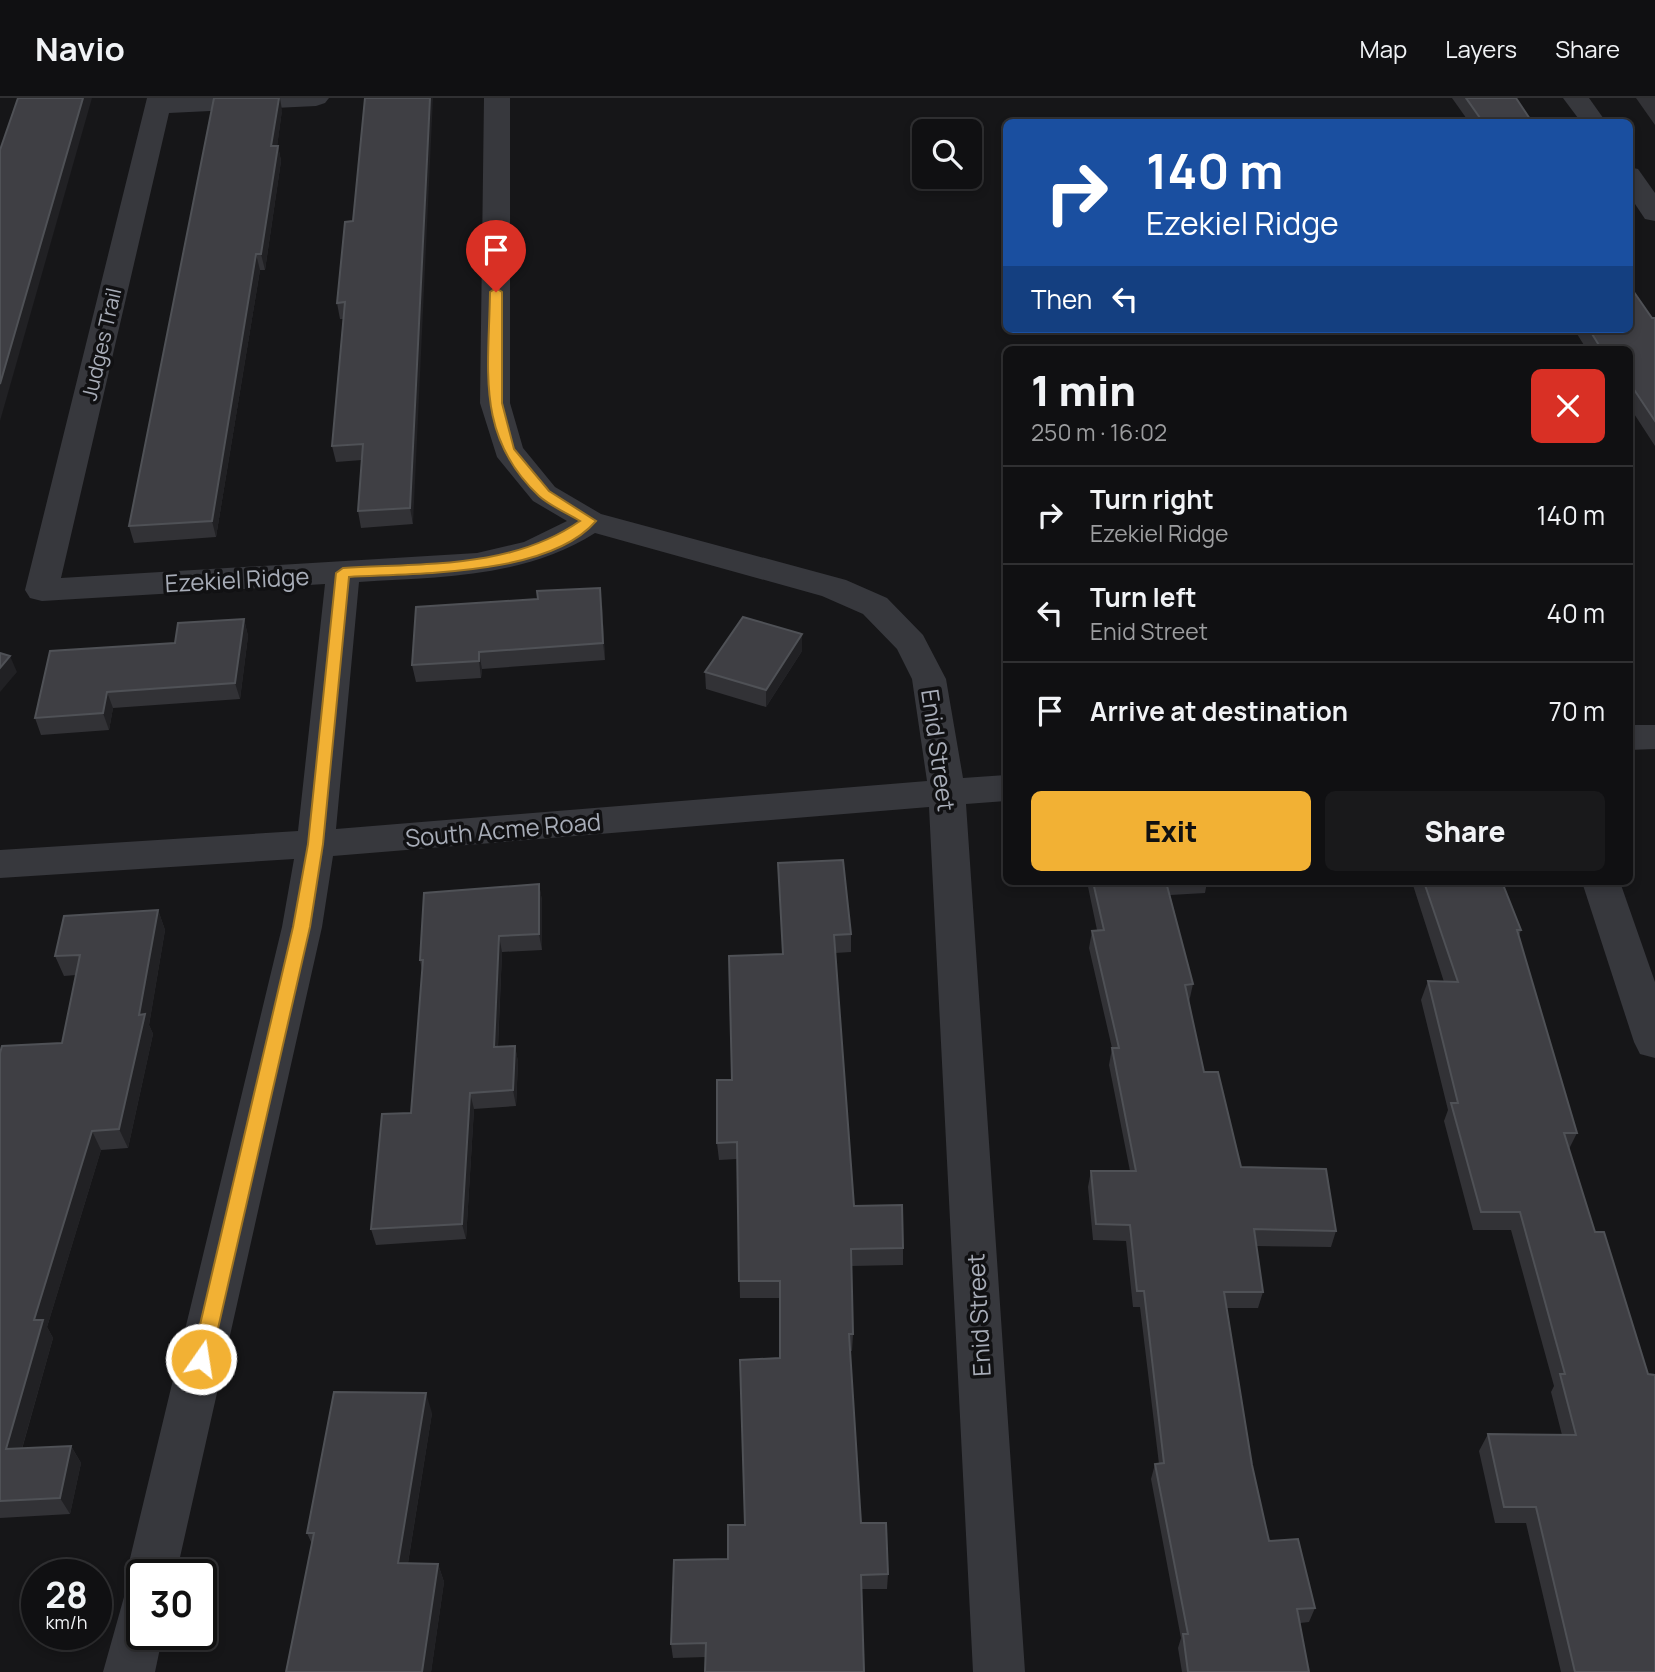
<!DOCTYPE html>
<html lang="en">
<head>
<meta charset="utf-8">
<style>
  :root { --surface:#101012; --page:#19191b; --text:#f1f3f6; --muted:#9c9d9f; --line:#303032; --accent:#f2b134 }
  body { margin:0; font-family:Manrope,sans-serif; background:var(--page); color:var(--text); height:100vh; display:flex; flex-direction:column; font-size:26px; white-space:nowrap }
  * { box-sizing:border-box; margin:0 }
  p { font-size:23px; color:var(--muted) }
  .icon { flex:none; width:38px; height:38px; fill:none; stroke:currentColor; stroke-width:2; stroke-linecap:round; stroke-linejoin:round }
  .map { position:relative; flex:1; overflow:hidden }
  .side { position:absolute; left:1003px; top:248px; width:630px; height:539px; display:flex; flex-direction:column; background:var(--surface); border-radius:10px; box-shadow:0 4px 10px #0003,0 0 0 2px var(--line) }
  .side>* { flex:none }
  .banner { position:absolute; left:1003px; top:21px; width:630px; height:214px; border-radius:10px; box-shadow:0 4px 10px #0003,0 0 0 2px var(--line); background:#1a4fa0; color:#fff; overflow:hidden }
  .buttons { position:absolute; left:912px; top:21px; display:grid; gap:14px }
  .buttons a { display:grid; place-items:center; width:70px; height:70px; border-radius:10px; background:var(--surface); box-shadow:0 4px 10px #0003,0 0 0 2px var(--line); font-size:35px }
  .speed { position:absolute; left:21px; top:1461px; display:flex; gap:14px; font-size:35px; font-weight:700; text-align:center }
  .speed>* { display:grid; place-content:center; width:91px; height:91px; border-radius:50%; background:var(--surface); box-shadow:0 4px 10px #0003,0 0 0 2px var(--line); line-height:1 }
  .speed small { font-size:18px; font-weight:400 }
  .speed .limit { border:4px solid #111; border-radius:10px; background:#fff; color:#111 }
  .pin { position:absolute; display:grid; place-items:center; width:60px; height:60px; color:#fff; margin:-72px -30px; border-radius:50% 50% 50% 0; rotate:-45deg; box-shadow:0 0 7px #0007 }
  .pin .icon { rotate:45deg }
  .me { position:absolute; width:77px; margin:-38px; rotate:13deg; stroke-linejoin:round; filter:drop-shadow(0 0 5px #0008) }
  .turn { display:flex; align-items:center; gap:24px; height:147px; padding:0 28px; font-size:32px }
  .turn .icon { width:91px; height:91px; stroke-width:2.5 }
  .turn b { display:block; font-size:49px; line-height:60px }
  .then { display:flex; align-items:center; height:66px; padding:0 28px; background:#0003; gap:14px; font-size:26px }
  .round { display:grid; place-items:center; flex:none; width:74px; height:74px; border-radius:10px; background:var(--page) }
  .head { display:flex; align-items:center; justify-content:space-between; height:119px; padding:0 28px }
  h1 { font-size:42px; font-weight:800; line-height:52px }
  .cta { display:flex; gap:14px; margin-top:auto; padding:14px 28px }
  .cta a { flex:1; height:80px; border-radius:10px; background:var(--accent); color:#111; font-size:28px; font-weight:800; line-height:80px; text-align:center }
  .cta a+a { background:var(--page); color:var(--text) }
  ul { padding:0; list-style:none }
  li { display:flex; align-items:center; gap:21px; height:98px; padding:0 28px; border-top:2px solid var(--line) }
  li div { flex:1 }
  li b { display:block; font-size:26px }
  li em { font-style:normal }
  header { display:flex; align-items:center; gap:42px; box-sizing:border-box; height:98px; padding:0 35px; background:var(--surface); border-bottom:2px solid var(--line) }
  header strong { font-size:33px }
  nav { display:flex; gap:38px; margin-inline-start:auto; font-size:24px }
  .map>svg:first-child { display:block }
</style>
</head>
<body>
<header>
<strong>Navio</strong>
<nav><a>Map</a><a>Layers</a><a>Share</a></nav>
</header>
<div class="map">
<svg width="1655" height="1574" viewBox="0 0 1655 1574">
  <rect width="100%" height="100%" fill="#161618"/>
  <g fill="none" stroke-linecap="round" stroke-linejoin="round">
    <g fill="#37383d" fill-rule="evenodd">
      <path d="M147,0H329L325,5L316,8L169,15L61,480L477,455L524,444L567,423L533,403L497,359L480,305L484,0H510V305L523,350L555,389L601,416L846,482L887,500L923,537L946,581L963,680L1006,677V703L966,706L1025,1574H973L929,709L333,758L322,829L176,1477H142V1536H163L155,1574H103L124,1499L135,1495L126,1477L282,829L294,761L0,780V752L298,733L325,486L42,503L30,500L25,492ZM595,435L822,498L863,516L897,551L912,581L927,683L336,731L359,484C440,479 524,480 595,435Z"/>
      <polygon points="1563,0 1589,0 1606,24 1581,24"/>
      <polygon points="1629,69 1638,71 1655,95 1655,123 1645,121 1629,97"/>
      <polygon points="1629,627 1655,627 1655,651 1629,652"/>
      <polygon points="1582,784 1620,784 1655,884 1655,960 1640,956 1634,944"/>
    </g>
  </g>
  <g fill="#323236">
    <polygon points="365,0 413,426 361,430 358,413 362,362 336,364 332,348 343,221 340,221 337,205 353,123"/>
    <polygon points="1452,0 1516,0 1532,24 1469,24"/>
    <polygon points="1636,0 1655,0 1655,27"/>
    <polygon points="282,12 277,48 278,48 281,63 265,172 260,172 216,439 134,445 129,428"/>
    <polygon points="1652,220 1655,220 1655,348 1629,308 1629,252 1587,252 1574,231 1629,231"/>
    <polygon points="602,506 605,562 482,571 481,580 416,584 412,567"/>
    <polygon points="244,521 248,538 240,601 113,610 109,632 41,637 35,620 175,545"/>
    <polygon points="802,553 766,609 706,591 705,574"/>
    <polygon points="778,765 851,836 851,854 835,855 854,1108 903,1150 903,1167 851,1168 853,1236 852,1253 850,1253 861,1425 888,1476 887,1491 861,1491 706,1559 673,1560 671,1546 728,1461 745,1427 780,1260 780,1200 740,1200 737,1061 719,1062 717,1045 732,982 783,856"/>
    <polygon points="1087,784 1207,784 1205,795 1170,797 1193,886 1189,904 1188,904 1204,974 1241,1069 1336,1133 1331,1149 1256,1148 1263,1194 1258,1210 1227,1210 1252,1367 1269,1443 1315,1510 1309,1524 1300,1525 1309,1574 1182,1574 1178,1550 1181,1540 1151,1381 1155,1366 1159,1366 1140,1209 1133,1209 1126,1143 1093,1142 1088,1089 1091,1073 1130,1073 1109,967 1112,950 1089,850 1092,833 1097,832"/>
    <polygon points="1412,784 1502,784 1521,832 1519,838 1577,1035 1569,1051 1655,1574 1561,1574 1526,1425 1495,1425 1479,1353 1488,1336 1562,1337 1551,1294 1554,1288 1511,1132 1473,1132 1444,1023 1448,1012 1421,902 1428,883 1444,884"/>
    <polygon points="539,786 542,803 542,852 502,854 498,949 515,948 518,964 516,1008 474,1011 466,1141 376,1147 371,1131 411,1015 422,872 420,862"/>
    <polygon points="158,812 165,832 149,927 153,936 128,1050 101,1052 47,1229 53,1240 22,1351 71,1348 81,1365 70,1416 0,1420 0,955 62,945 76,877 64,878 55,858"/>
    <polygon points="432,1315 408,1465 438,1466 444,1484 431,1574 286,1574 312,1446 307,1435"/>
  </g>
  <g fill="#212124">
    <polygon points="83,0 92,0 0,323 0,286"/>
    <polygon points="279,0 280,0 282,12 275,64 271,48"/>
    <polygon points="430,0 433,0 413,426 410,410"/>
    <polygon points="278,48 281,63 265,172 261,156"/>
    <polygon points="256,156 260,172 216,439 212,423"/>
    <polygon points="600,490 602,506 605,562 603,545"/>
    <polygon points="244,521 248,538 240,601 235,585"/>
    <polygon points="802,536 802,553 766,609 766,592"/>
    <polygon points="479,554 482,571 481,580 479,563"/>
    <polygon points="10,558 17,574 0,594 0,570"/>
    <polygon points="107,594 113,610 109,632 103,615"/>
    <polygon points="539,786 542,803 542,852 539,836"/>
    <polygon points="158,812 165,832 149,927 153,936 128,1050 119,1031"/>
    <polygon points="499,838 502,854 497,965 494,949"/>
    <polygon points="515,948 518,964 516,1008 513,992"/>
    <polygon points="470,995 474,1011 466,1141 462,1126"/>
    <polygon points="92,1033 101,1052 47,1229 53,1240 17,1368 6,1351 34,1222"/>
    <polygon points="426,1295 432,1315 405,1483 398,1465"/>
    <polygon points="71,1348 81,1365 70,1416 60,1400"/>
    <polygon points="438,1466 444,1484 431,1574 422,1574"/>
  </g>
  <g fill="#3f3f44" stroke="#4f5156" stroke-width="2">
    <polygon points="18,0 83,0 0,286 0,52"/>
    <polygon points="214,0 279,0 271,48 278,48 261,156 256,156 212,423 129,428"/>
    <polygon points="365,0 430,0 410,410 358,413 363,346 332,348 345,204 337,205 345,124 353,123"/>
    <polygon points="1466,0 1516,0 1532,24 1477,24 1474,20 1480,20"/>
    <polygon points="1629,187 1652,220 1655,220 1655,323 1629,284 1629,252 1602,252 1589,231 1629,231"/>
    <polygon points="600,490 603,545 479,554 479,563 412,567 416,509 538,501 537,493"/>
    <polygon points="743,519 802,536 766,592 705,574"/>
    <polygon points="244,521 235,585 107,594 103,615 35,620 50,553 175,545 178,525"/>
    <polygon points="0,555 10,558 0,570"/>
    <polygon points="843,762 851,836 834,837 854,1108 902,1107 903,1150 851,1151 853,1236 849,1236 861,1425 886,1425 888,1476 861,1477 864,1574 705,1574 706,1545 671,1546 674,1462 728,1461 728,1427 745,1427 740,1262 780,1260 780,1183 739,1183 737,1044 717,1045 717,982 732,982 729,858 783,856 778,765"/>
    <polygon points="1093,784 1166,784 1193,886 1185,887 1204,974 1218,974 1241,1069 1326,1071 1336,1133 1254,1131 1263,1194 1224,1194 1252,1367 1269,1443 1298,1441 1315,1510 1297,1511 1309,1574 1188,1574 1183,1536 1188,1536 1155,1366 1164,1365 1144,1193 1137,1193 1130,1127 1096,1126 1091,1073 1136,1073 1112,950 1119,950 1092,833 1104,832"/>
    <polygon points="1424,784 1502,784 1521,832 1517,832 1577,1035 1564,1035 1595,1134 1604,1134 1648,1276 1655,1277 1655,1574 1575,1574 1536,1409 1504,1409 1488,1336 1576,1337 1560,1276 1565,1276 1520,1114 1481,1114 1451,1005 1458,1005 1428,883 1458,884"/>
    <polygon points="539,786 539,836 499,838 494,949 515,948 513,992 470,995 462,1126 371,1131 382,1016 411,1015 423,862 420,862 424,795"/>
    <polygon points="158,812 139,917 145,916 119,1031 92,1033 34,1222 43,1222 6,1351 71,1348 60,1400 0,1403 0,955 2,948 62,945 80,857 55,858 64,818"/>
    <polygon points="334,1294 426,1295 398,1465 438,1466 422,1574 286,1574 314,1435 307,1435"/>
  </g>
  <path fill="#f2b134" stroke="#9d7322" stroke-width="2" d="M496,190L502,194V305L514,351L549,393L596,423C549,478 417,475 349,479L323,746L310,829L211,1261L208,1267L201,1270L194,1267L192,1261L293,829L308,746L336,475L343,470C424,465 511,471 580,423C567,415 550,408 539,398C475,338 489,272 490,194Z"/>
  <g text-anchor="middle" dominant-baseline="central" stroke-width="7" stroke-linejoin="round" paint-order="stroke">
    <g font-size="21" fill="#a8adb8" stroke="#111113">
      <text transform="translate(101 246) rotate(-77)">Judges Trail</text>
    </g>
    <g font-size="24" fill="#a8adb8" stroke="#111113">
      <text transform="translate(237 481) rotate(-3)">Ezekiel Ridge</text>
      <text transform="translate(939 652) rotate(82)">Enid Street</text>
      <text transform="translate(503 731) rotate(-5)">South Acme Road</text>
      <text transform="translate(978 1217) rotate(-93)">Enid Street</text>
    </g>
  </g>
</svg>
<div class="buttons">
<a><svg class="icon" aria-label="search" viewBox="0 0 24 24"><circle cx="10" cy="10" r="6"/><path d="M15 15l6 6"/></svg></a>
</div>
<div class="speed"><div>28<small>km/h</small></div><div class="limit">30</div></div>
<div class="pin" style="left:496px;top:194px;background:#d93025"><svg class="icon" aria-label="arrive" viewBox="0 0 24 24"><path d="M6 21V4h12l-3 4 3 4H6"/></svg></div>
<svg class="me" style="left:201px;top:1261px" viewBox="-20 -20 40 40"><circle r="17" fill="#f2b134" stroke="#fff" stroke-width="3"/><path d="M0-11L8 9 0 5-8 9z" fill="#fff"/></svg>
<div class="banner">
<div class="turn"><svg class="icon" aria-label="right" viewBox="0 0 24 24"><path d="M7 20v-9h11M14 6l5 5-5 5"/></svg><div><b>140 m</b>Ezekiel Ridge</div></div>
<div class="then">Then<svg class="icon" aria-label="left" viewBox="0 0 24 24"><path d="M17 20v-9H6M10 6l-5 5 5 5"/></svg></div>
</div>
<section class="side">
<div class="head"><div><h1>1 min</h1><p>250 m · 16:02</p></div><a class="round" style="background:#d93025;color:#fff"><svg class="icon" aria-label="close" viewBox="0 0 24 24"><path d="M6 6l12 12M18 6L6 18"/></svg></a></div>
<ul>
<li><svg class="icon" aria-label="right" viewBox="0 0 24 24"><path d="M7 20v-9h11M14 6l5 5-5 5"/></svg><div><b>Turn right</b><p>Ezekiel Ridge</p></div><em>140 m</em></li>
<li><svg class="icon" aria-label="left" viewBox="0 0 24 24"><path d="M17 20v-9H6M10 6l-5 5 5 5"/></svg><div><b>Turn left</b><p>Enid Street</p></div><em>40 m</em></li>
<li><svg class="icon" aria-label="arrive" viewBox="0 0 24 24"><path d="M6 21V4h12l-3 4 3 4H6"/></svg><div><b>Arrive at destination</b></div><em>70 m</em></li>
</ul>
<div class="cta"><a>Exit</a><a>Share</a></div>
</section>
</div>
</body>
</html>
